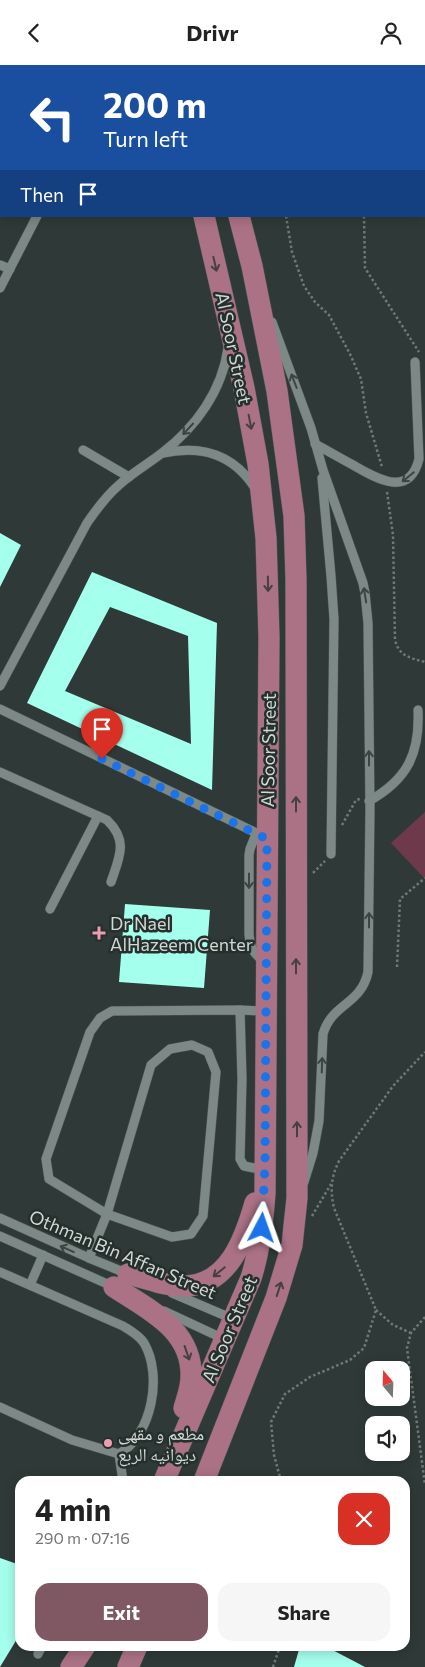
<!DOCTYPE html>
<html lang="en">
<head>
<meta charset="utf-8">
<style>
  :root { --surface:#fff; --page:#f6f6f6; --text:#222; --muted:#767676; --accent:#7f5863 }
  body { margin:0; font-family:Commissioner,"Noto Naskh Arabic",sans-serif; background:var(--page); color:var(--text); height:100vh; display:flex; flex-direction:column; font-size:19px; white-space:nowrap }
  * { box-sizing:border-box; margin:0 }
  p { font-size:16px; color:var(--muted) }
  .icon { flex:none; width:28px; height:28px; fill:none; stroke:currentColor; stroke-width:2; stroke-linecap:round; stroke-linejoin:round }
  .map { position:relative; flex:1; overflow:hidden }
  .sheet { position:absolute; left:15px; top:1411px; width:395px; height:175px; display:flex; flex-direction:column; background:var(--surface); border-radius:15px; box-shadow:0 2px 12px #0003 }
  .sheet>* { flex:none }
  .top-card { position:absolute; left:0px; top:0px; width:425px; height:152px; box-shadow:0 2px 12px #0003; background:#1a4fa0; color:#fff; overflow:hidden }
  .needle { width:32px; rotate:341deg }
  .fabs { position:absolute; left:365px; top:1296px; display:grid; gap:10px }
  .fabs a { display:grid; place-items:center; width:45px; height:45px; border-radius:10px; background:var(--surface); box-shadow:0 2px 12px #0003; font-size:25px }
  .pin { position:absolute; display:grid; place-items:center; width:42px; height:42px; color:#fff; margin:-51px -21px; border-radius:50% 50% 50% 0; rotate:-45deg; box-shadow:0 0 5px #0007 }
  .pin .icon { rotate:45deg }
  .me { position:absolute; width:55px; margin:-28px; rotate:4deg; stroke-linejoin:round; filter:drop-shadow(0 0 4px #0008) }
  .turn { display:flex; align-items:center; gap:18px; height:105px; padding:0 20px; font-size:22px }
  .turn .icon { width:65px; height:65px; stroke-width:2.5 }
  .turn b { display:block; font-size:35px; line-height:42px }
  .then { display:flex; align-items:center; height:48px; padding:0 20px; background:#0003; gap:10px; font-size:19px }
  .round { display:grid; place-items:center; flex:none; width:52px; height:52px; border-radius:15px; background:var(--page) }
  .overview { display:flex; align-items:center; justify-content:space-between; height:85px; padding:0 20px }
  h1 { font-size:30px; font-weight:700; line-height:38px }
  .button { display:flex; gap:10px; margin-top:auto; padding:10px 20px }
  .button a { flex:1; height:58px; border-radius:15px; background:var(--accent); color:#fff; font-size:20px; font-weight:700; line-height:58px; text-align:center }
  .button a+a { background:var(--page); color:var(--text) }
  header { display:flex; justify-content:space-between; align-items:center; height:65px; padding:0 20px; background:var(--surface); font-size:22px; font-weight:700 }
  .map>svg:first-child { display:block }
</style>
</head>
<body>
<header><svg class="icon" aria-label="back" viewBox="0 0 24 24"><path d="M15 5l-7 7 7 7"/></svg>Drivr<svg class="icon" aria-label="person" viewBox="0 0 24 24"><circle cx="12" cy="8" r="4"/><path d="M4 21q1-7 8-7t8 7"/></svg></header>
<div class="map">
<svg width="425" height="1602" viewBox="0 0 425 1602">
  <rect width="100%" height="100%" fill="#2f3a38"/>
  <polygon fill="#6e394a" points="425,747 425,814 391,778"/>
  <g fill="#a4ffec" fill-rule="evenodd">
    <polygon points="0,468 21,480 0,522"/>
    <path d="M92,507L217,558L212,725L27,638ZM110,542L188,571L191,679L65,626Z"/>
    <polygon points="125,839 210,845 204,923 119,917"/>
    <polygon points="0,1493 20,1500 20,1569 0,1602"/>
    <polygon points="300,1581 325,1581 365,1602 294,1602"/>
  </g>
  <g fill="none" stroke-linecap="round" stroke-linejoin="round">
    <g stroke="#4e5856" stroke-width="10">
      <g id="minor">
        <polyline points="31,0 31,1"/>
        <polyline points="0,200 10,204"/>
        <polyline points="0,223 37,151"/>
        <path d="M272,257L311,363L323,405L363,518L365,528L368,558L370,744L368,907C361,940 332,938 323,969L319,1056L313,1088L304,1117"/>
        <path d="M315,379C328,386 340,393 353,400C376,413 409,434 419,394L415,297"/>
        <polyline points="83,385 129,412"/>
        <path d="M163,388C202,380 233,389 255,423"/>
        <polyline points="322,413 331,511 334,554 331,789"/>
        <path d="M0,621L87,458C96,445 106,431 119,420C132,408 148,399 162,388C196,362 222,326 228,283"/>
        <polyline points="0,644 267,773"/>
        <path d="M0,707L107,755C129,776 119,793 111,817"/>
        <path d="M369,736C408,714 420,688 418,645"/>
        <path d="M256,769L250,784L249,790V869C250,882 253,889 264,896"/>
        <polyline points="50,844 98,751"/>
        <polyline points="240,945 242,1014 240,1094 244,1101 254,1103 265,1100"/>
        <polyline points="0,1153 89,1193 128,1209"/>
        <polyline points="0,1171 114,1222"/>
        <polyline points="89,1193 107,1149 151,1000 170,984 192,980 208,987 216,1007 203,1151 191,1169 172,1172 107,1149 49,1114 46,1094 90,967 100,953 112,946 240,945 265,946"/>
        <path d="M0,1207L123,1261C131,1266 139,1270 144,1278C163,1310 152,1370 119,1389L72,1375L0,1342"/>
        <polyline points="30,1220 43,1190"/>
        <polyline points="172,1228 233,1254"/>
        <polyline points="164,1246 224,1274"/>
        <polyline points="119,1389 123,1416"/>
        <polyline points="38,1589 42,1581"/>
      </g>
    </g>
    <g stroke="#4e5856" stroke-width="22">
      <g id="major">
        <polyline points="168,0 168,1"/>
        <polyline points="201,0 202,1"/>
        <path d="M128,1209C146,1213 167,1222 185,1221C229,1220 245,1173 255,1138"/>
        <path d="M114,1222C148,1244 193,1265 191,1312C191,1323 187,1333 184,1343"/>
        <path d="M164,1416L251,1213C260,1185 263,1157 265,1128L269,572L266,473L258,399L244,323L204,151"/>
        <polyline points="204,1416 276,1233 292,1180 297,1133 296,515 294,451 277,326 252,201 239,151"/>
        <polyline points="71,1602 85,1581"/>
        <polyline points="128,1602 137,1581"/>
      </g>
    </g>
    <g stroke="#6f7977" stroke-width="2.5" stroke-dasharray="2.5 2.5" stroke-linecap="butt">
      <polyline points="243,0 243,1"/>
      <polyline points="309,0 309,1"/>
      <polyline points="407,0 408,1"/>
      <polyline points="424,30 425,33"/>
      <polyline points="286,151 292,187 304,221 315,237 329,250 350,289 361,314 366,348 382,402"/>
      <polyline points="364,151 365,203 419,287"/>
      <path d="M387,427L393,470L395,575C399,591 410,593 425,597"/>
      <polyline points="342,760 356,735 360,734"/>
      <polyline points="313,808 325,796"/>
      <polyline points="397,902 400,834 425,813"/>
      <polyline points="312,1151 331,1119"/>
      <polyline points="376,1245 393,1260 411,1268"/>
      <polyline points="425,1252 411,1268 407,1283 425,1420"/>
      <path d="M281,1416L274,1390L271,1357L285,1329L310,1312L350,1295L364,1283L376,1245L334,1143C330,1125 331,1112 339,1096L393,1021L425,987"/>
      <polyline points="273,1602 280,1581"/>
    </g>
    <use href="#minor" stroke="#7c8986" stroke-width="9"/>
    <use href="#major" stroke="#ab7285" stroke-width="21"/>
  </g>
  <defs><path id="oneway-shaft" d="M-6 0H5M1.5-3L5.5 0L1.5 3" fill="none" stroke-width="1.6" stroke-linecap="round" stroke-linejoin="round" transform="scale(1.25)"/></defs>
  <g stroke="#464043">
    <use href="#oneway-shaft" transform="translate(215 199) rotate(77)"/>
    <use href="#oneway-shaft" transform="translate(250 357) rotate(79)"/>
    <use href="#oneway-shaft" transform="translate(268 519) rotate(89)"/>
    <use href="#oneway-shaft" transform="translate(296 739) rotate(-90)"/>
    <use href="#oneway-shaft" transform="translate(296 901) rotate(-90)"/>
    <use href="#oneway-shaft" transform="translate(297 1064) rotate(-90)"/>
    <use href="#oneway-shaft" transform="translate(219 1207) rotate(141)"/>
    <use href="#oneway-shaft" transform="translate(279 1224) rotate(-72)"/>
    <use href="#oneway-shaft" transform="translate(187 1288) rotate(71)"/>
  </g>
  <g stroke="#3b4643">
    <use href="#oneway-shaft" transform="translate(294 316) rotate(-111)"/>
    <use href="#oneway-shaft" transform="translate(188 364) rotate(133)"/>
    <use href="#oneway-shaft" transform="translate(408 412) rotate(141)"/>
    <use href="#oneway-shaft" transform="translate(365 530) rotate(-99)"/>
    <use href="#oneway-shaft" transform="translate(369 693) rotate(-90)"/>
    <use href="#oneway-shaft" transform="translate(249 816) rotate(90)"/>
    <use href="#oneway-shaft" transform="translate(369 855) rotate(-90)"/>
    <use href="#oneway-shaft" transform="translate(322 1000) rotate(-88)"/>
    <use href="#oneway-shaft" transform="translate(67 1184) rotate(-156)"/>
  </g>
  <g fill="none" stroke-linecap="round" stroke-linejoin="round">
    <polyline stroke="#1a73e8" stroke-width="9" stroke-dasharray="0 16.2" points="102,694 267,774 265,1100 262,1163"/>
  </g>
  <g fill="#f19ab3" stroke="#25302d" stroke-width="2">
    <path d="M96.5 860.5h5v5h5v5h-5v5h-5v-5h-5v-5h5z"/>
    <circle cx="108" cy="1378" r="5"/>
  </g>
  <g text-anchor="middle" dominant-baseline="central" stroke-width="5" stroke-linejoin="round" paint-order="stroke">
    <g font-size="18" fill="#d0d7d5" stroke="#25302d">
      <text transform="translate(234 283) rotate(78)">Al Soor Street</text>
      <text transform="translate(268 685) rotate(-89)">Al Soor Street</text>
      <text transform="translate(123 1189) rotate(23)">Othman Bin Affan Street</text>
      <text transform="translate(229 1264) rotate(-67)">Al Soor Street</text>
    </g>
    <g font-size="18" fill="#d0d7d5" stroke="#25302d" text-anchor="start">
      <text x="110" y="858">Dr Nael<tspan x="110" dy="21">AlHazeem Center</tspan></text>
      <text x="118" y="1368">مطعم و مقهى<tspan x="118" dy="21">ديوانيه الربع</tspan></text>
    </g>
  </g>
</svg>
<div class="fabs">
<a><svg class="needle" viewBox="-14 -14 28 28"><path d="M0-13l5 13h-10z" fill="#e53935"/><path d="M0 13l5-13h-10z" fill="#767676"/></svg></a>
<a><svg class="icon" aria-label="sound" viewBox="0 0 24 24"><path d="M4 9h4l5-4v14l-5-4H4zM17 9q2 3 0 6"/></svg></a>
</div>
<div class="pin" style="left:102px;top:694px;background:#d93025"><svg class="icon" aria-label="arrive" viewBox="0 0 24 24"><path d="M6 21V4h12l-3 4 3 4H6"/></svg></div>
<svg class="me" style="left:262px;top:1163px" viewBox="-20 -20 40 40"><path d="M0-17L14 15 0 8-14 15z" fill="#1a73e8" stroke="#fff" stroke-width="4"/></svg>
<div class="top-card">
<div class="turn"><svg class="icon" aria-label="left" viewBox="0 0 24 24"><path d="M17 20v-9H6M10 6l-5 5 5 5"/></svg><div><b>200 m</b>Turn left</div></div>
<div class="then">Then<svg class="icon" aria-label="arrive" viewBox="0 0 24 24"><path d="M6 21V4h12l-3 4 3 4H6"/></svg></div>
</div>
<section class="sheet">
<div class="overview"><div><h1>4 min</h1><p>290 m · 07:16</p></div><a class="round" style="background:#d93025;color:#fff"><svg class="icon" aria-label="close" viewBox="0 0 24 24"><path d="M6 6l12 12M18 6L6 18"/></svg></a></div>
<div class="button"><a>Exit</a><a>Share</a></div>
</section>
</div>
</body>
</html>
